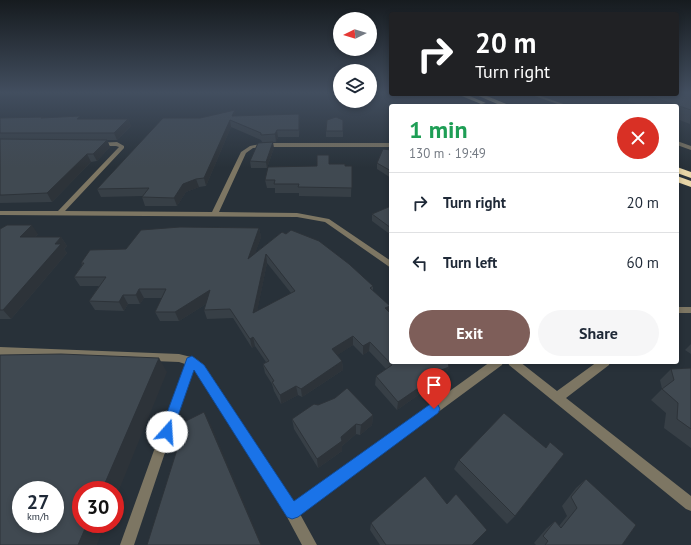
<!DOCTYPE html>
<html lang="en">
<head>
<meta charset="utf-8">
<style>
  :root { --surface:#fff; --page:#f6f6f7; --text:#1f2937; --muted:#747a83; --line:#e0e1e3; --accent:#7e5e59 }
  body { margin:0; font-family:"PT Sans",sans-serif; background:var(--page); color:var(--text); height:100vh; display:flex; flex-direction:column; font-size:15px; white-space:nowrap }
  * { box-sizing:border-box; margin:0 }
  p { font-size:13px; color:var(--muted) }
  .icon { flex:none; width:22px; height:22px; fill:none; stroke:currentColor; stroke-width:2; stroke-linecap:round; stroke-linejoin:round }
  .map { position:relative; flex:1; overflow:hidden }
  .panel { position:absolute; left:389px; top:104px; width:290px; height:260px; display:flex; flex-direction:column; background:var(--surface); border-radius:4px; box-shadow:0 2px 6px #0003 }
  .panel>* { flex:none }
  .hud { position:absolute; left:389px; top:12px; width:290px; height:84px; border-radius:4px; box-shadow:0 2px 6px #0003; background:#202124; color:#fff; overflow:hidden }
  .needle { width:26px; rotate:265deg }
  .tools { position:absolute; left:333px; top:12px; display:grid; gap:8px }
  .tools a { display:grid; place-items:center; width:44px; height:44px; border-radius:50%; background:var(--surface); box-shadow:0 2px 6px #0003; font-size:20px }
  .speed { position:absolute; left:12px; top:481px; display:flex; gap:8px; font-size:20px; font-weight:700; text-align:center }
  .speed>* { display:grid; place-content:center; width:52px; height:52px; border-radius:50%; background:var(--surface); box-shadow:0 2px 6px #0003; line-height:1 }
  .speed small { font-size:10px; font-weight:400 }
  .speed .limit { border:6px solid #d22; background:#fff; color:#111 }
  .pin { position:absolute; display:grid; place-items:center; width:34px; height:34px; color:#fff; margin:-41px -17px; border-radius:50% 50% 50% 0; rotate:-45deg; box-shadow:0 0 4px #0007 }
  .pin .icon { rotate:45deg }
  .me { position:absolute; width:44px; margin:-22px; rotate:19deg; stroke-linejoin:round; filter:drop-shadow(0 0 3px #0008) }
  .turn { display:flex; align-items:center; gap:14px; height:84px; padding:0 20px; font-size:18px }
  .turn .icon { width:52px; height:52px; stroke-width:2.5 }
  .turn b { display:block; font-size:28px; line-height:34px }
  .round { display:grid; place-items:center; flex:none; width:42px; height:42px; border-radius:21px; background:var(--page) }
  .headline { display:flex; align-items:center; justify-content:space-between; height:68px; padding:0 20px }
  h1 { font-size:24px; font-weight:600; line-height:30px; color:#1e9e55 }
  .primary-button { display:flex; gap:8px; margin-top:auto; padding:8px 20px }
  .primary-button a { flex:1; height:46px; border-radius:24px; background:var(--accent); color:#fff; font-size:16px; font-weight:600; line-height:46px; text-align:center }
  .primary-button a+a { background:var(--page); color:var(--text) }
  ul { padding:0; list-style:none }
  li { display:flex; align-items:center; gap:12px; height:60px; padding:0 20px; border-top:1px solid var(--line) }
  li div { flex:1 }
  li b { display:block; font-size:15px }
  li em { font-style:normal }
  .map>svg:first-child { display:block }
</style>
</head>
<body>
<div class="map">
<svg width="691" height="545" viewBox="0 0 691 545">
  <rect width="100%" height="100%" fill="#283139"/>
  <g fill="none" stroke-linecap="round" stroke-linejoin="round">
    <g fill="#7d7663" fill-rule="evenodd">
      <polygon points="529,94 535,94 569,106 563,106"/>
      <polygon points="677,141 691,146 691,150 677,145"/>
      <polygon points="117,142 124,146 124,148 65,211 212,212 241,152 250,146 265,143 391,143 391,147 265,147 253,148 246,153 219,212 297,213 329,219 391,261 391,268 325,222 297,217 0,215 0,211 58,211 119,147 116,146 98,146 96,145 96,143"/>
      <rect x="677" y="307" width="14" height="6"/>
      <polygon points="0,347 179,354 195,358 204,365 294,503 490,362 503,362 502,365 300,514 317,545 302,545 287,517 196,371 193,369 134,545 120,545 185,364 179,362 0,355"/>
      <polygon points="508,362 520,362 557,391 597,362 610,362 609,365 566,398 691,496 691,511 686,509 509,365"/>
    </g>
    <g fill="#e8d6a7" fill-rule="evenodd">
      <polygon points="457,94 465,94 486,103 481,104"/>
      <polygon points="474,94 482,94 511,106 502,106"/>
      <polygon points="677,167 691,172 691,178 677,173"/>
      <polygon points="677,176 691,181 691,187 677,182"/>
    </g>
  </g>
  <g fill="#373f46" fill-rule="evenodd">
    <polygon points="691,92 690,124 677,119 677,106 642,106 628,101 631,94 677,94"/>
    <polygon points="299,114 300,120 299,137 278,137 276,142 262,142 261,140 231,127 206,186 199,187 186,192 177,206 145,206 142,197 143,196 101,197 97,189 200,118"/>
    <polygon points="0,118 82,119 128,119 131,126 117,140 107,140 110,147 97,161 91,162 52,202 0,203"/>
    <polygon points="343,120 343,137 326,137 326,131"/>
    <polygon points="274,148 267,168 251,168 250,161"/>
    <polygon points="391,150 391,178 377,169 377,163"/>
    <polygon points="329,164 345,166 352,166 351,197 299,196 299,193 275,193 275,188 267,188 265,180 317,166"/>
    <polygon points="391,206 391,235 372,221 372,214"/>
    <path d="M259,228L261,237L255,253L282,232L373,286V291L390,306L389,312L449,367L446,375L432,381L431,386L397,410L375,385L376,376L386,369L369,351L363,355L353,345L337,355L342,361L343,370L302,397L298,395L281,404L274,391L272,384L265,373L263,364L266,362L255,346L252,348L233,318L207,319L204,310L206,304L179,321H160L155,312L162,298H144L140,304H128L124,311L95,310L89,301L99,286H80L74,277L82,265L81,263L126,249ZM267,263L291,293L257,311Z"/>
    <polygon points="0,229 38,234 35,237 61,237 67,246 64,249 67,253 11,319 0,319"/>
    <polygon points="691,344 691,354 685,350"/>
    <polygon points="691,368 691,448 664,428 666,413 651,400 662,389 660,380 671,369"/>
    <polygon points="373,415 372,425 360,435 356,434 342,446 342,451 318,468 294,429 292,419"/>
    <polygon points="459,460 515,516 507,524 454,469"/>
    <polygon points="586,479 622,545 536,545 534,543 546,529 555,521 559,526 567,516 562,506 576,488"/>
    <polygon points="371,523 473,545 380,545 370,530"/>
  </g>
  <g fill="#2d3339">
    <polygon points="235,110 236,116 232,116"/>
    <polygon points="299,114 300,120 299,137"/>
    <polygon points="128,119 131,126 117,140 114,133"/>
    <polygon points="230,120 231,127 206,186 204,178"/>
    <polygon points="277,130 278,137 276,142 275,134"/>
    <polygon points="107,140 110,147 97,161 93,154"/>
    <polygon points="273,142 274,148 267,168 266,162"/>
    <polygon points="87,154 91,162 52,202 47,193"/>
    <polygon points="196,179 199,187 186,192 177,206 174,198 183,184"/>
    <polygon points="32,225 38,234 26,246 20,237"/>
    <polygon points="259,228 261,237 250,268 248,259"/>
    <polygon points="61,237 67,246 64,249 67,253 11,319 3,310"/>
    <polygon points="266,254 267,263 255,322 253,313"/>
    <polygon points="139,289 144,298 140,304 136,295"/>
    <polygon points="210,290 214,299 179,321 175,312"/>
    <polygon points="123,295 128,304 124,311 119,302"/>
    <polygon points="390,306 389,314 385,308"/>
    <polygon points="353,336 353,345 333,358 332,349"/>
    <polygon points="253,337 255,346 252,348 250,339"/>
    <polygon points="370,342 369,351 363,355 363,346"/>
    <polygon points="159,358 167,372 115,500 115,490 102,490"/>
    <polygon points="342,361 343,370 302,397 301,389"/>
    <polygon points="449,367 446,375 432,381 431,386 397,410 398,402 431,374"/>
    <polygon points="296,386 298,395 281,404 280,395"/>
    <polygon points="204,412 211,425 262,545 261,545"/>
    <polygon points="373,415 372,425 360,435 361,425"/>
    <polygon points="356,424 356,434 342,446 342,451 318,468 317,459 341,437"/>
    <polygon points="87,524 105,524 97,545 78,545"/>
  </g>
  <g fill="#404951" stroke="#2d3339" fill-rule="evenodd">
    <polygon points="677,92 691,92 691,110 643,94 677,94"/>
    <polygon points="235,110 232,116 299,114 299,130 277,130 275,134 261,135 261,133 230,120 204,178 196,179 183,184 174,198 142,197 149,188 97,189 163,118 200,118"/>
    <polygon points="80,116 77,119 128,119 114,133 0,133 0,118 43,117 41,118"/>
    <polygon points="336,117 343,120 343,131 326,131 327,120"/>
    <polygon points="0,139 107,140 93,154 87,154 47,193 3,195 0,195"/>
    <polygon points="273,142 266,162 250,161 258,143"/>
    <polygon points="383,149 391,150 391,171 377,163"/>
    <polygon points="317,155 329,155 329,164 345,164 345,166 352,166 352,188 298,187 299,184 274,184 275,180 265,180 268,167 317,166"/>
    <polygon points="391,206 391,228 372,214"/>
    <polygon points="7,225 32,225 20,237 61,237 55,244 61,244 3,310 0,310 0,229"/>
    <path d="M180,227L259,228L248,259L282,232L286,234L291,230L319,241L349,264L373,286L370,288L390,306L385,308L391,314V362H448L449,367L431,374L433,378L398,402L376,376L392,365L370,342L363,346L353,336L332,349L342,361L301,389L296,386L280,395L272,382L274,381L263,364L269,361L253,337L250,339L230,309L204,310L210,290L175,312H155L166,289H139L136,295H123L119,302L89,301L106,277H74L84,263H81L90,250L126,249L141,230ZM266,254L295,291L253,313Z"/>
    <path d="M61,354L159,358L102,490H81V524H87L78,545H0V355ZM21,490H55V524H21Z"/>
    <polygon points="691,368 691,429 677,419 678,403 662,389 674,380 671,369"/>
    <polygon points="347,388 373,415 361,425 356,424 341,437 342,441 317,459 292,419 314,404 318,405 335,398"/>
    <polygon points="204,412 261,545 147,545 186,421"/>
    <polygon points="504,413 546,448 550,442 564,454 515,516 459,460"/>
    <polygon points="425,476 447,504 456,494 487,530 472,545 386,545 371,523"/>
    <polygon points="586,479 636,525 622,545 545,545 548,541 543,536 555,521 561,528 577,508 571,497"/>
  </g>
  <linearGradient id="sky" x2="0" y2="1"><stop stop-color="#161b1f"/><stop offset="0.55" stop-color="#424e5f"/><stop offset="1" stop-color="#424e5f" stop-opacity="0"/></linearGradient>
  <rect width="691" height="168" fill="url(#sky)"/>
  <polygon fill="#1a73e8" stroke="#114b97" points="192,356 204,365 294,501 429,405 434,403 438,405 440,409 438,413 298,517 292,519 287,517 194,370 171,436 167,438 162,436 160,432 186,361 187,358"/>
</svg>
<div class="tools">
<a><svg class="needle" viewBox="-14 -14 28 28"><path d="M0-13l5 13h-10z" fill="#e53935"/><path d="M0 13l5-13h-10z" fill="#747a83"/></svg></a>
<a><svg class="icon" aria-label="layers" viewBox="0 0 24 24"><path d="M12 4l9 5-9 5-9-5zM3 14l9 5 9-5"/></svg></a>
</div>
<div class="speed"><div>27<small>km/h</small></div><div class="limit">30</div></div>
<div class="pin" style="left:434px;top:409px;background:#d93025"><svg class="icon" aria-label="arrive" viewBox="0 0 24 24"><path d="M6 21V4h12l-3 4 3 4H6"/></svg></div>
<svg class="me" style="left:167px;top:432px" viewBox="-20 -20 40 40"><circle r="19" fill="#fff"/><path d="M0-13L10 11 0 6-10 11z" fill="#1a73e8"/></svg>
<div class="hud">
<div class="turn"><svg class="icon" aria-label="right" viewBox="0 0 24 24"><path d="M7 20v-9h11M14 6l5 5-5 5"/></svg><div><b>20 m</b>Turn right</div></div>
</div>
<section class="panel">
<div class="headline"><div><h1>1 min</h1><p>130 m · 19:49</p></div><a class="round" style="background:#d93025;color:#fff"><svg class="icon" aria-label="close" viewBox="0 0 24 24"><path d="M6 6l12 12M18 6L6 18"/></svg></a></div>
<ul>
<li><svg class="icon" aria-label="right" viewBox="0 0 24 24"><path d="M7 20v-9h11M14 6l5 5-5 5"/></svg><div><b>Turn right</b></div><em>20 m</em></li>
<li><svg class="icon" aria-label="left" viewBox="0 0 24 24"><path d="M17 20v-9H6M10 6l-5 5 5 5"/></svg><div><b>Turn left</b></div><em>60 m</em></li>
</ul>
<div class="primary-button"><a>Exit</a><a>Share</a></div>
</section>
</div>
</body>
</html>
